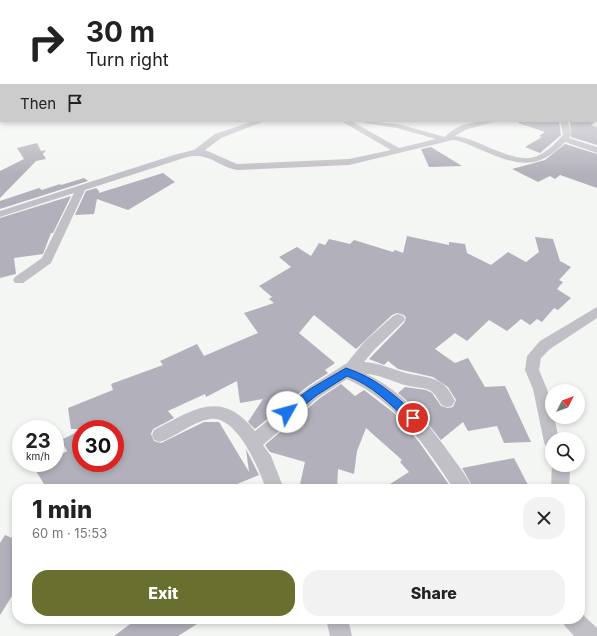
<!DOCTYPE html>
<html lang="en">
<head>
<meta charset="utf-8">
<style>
  :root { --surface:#fff; --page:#f2f2f2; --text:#222; --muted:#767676; --accent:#696f2e }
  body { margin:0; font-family:Inter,sans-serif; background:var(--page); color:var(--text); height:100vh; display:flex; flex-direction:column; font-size:15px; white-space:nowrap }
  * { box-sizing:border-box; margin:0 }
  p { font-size:13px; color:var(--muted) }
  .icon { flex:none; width:22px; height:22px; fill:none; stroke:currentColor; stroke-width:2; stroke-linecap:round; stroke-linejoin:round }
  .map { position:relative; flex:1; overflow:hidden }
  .panel { position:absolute; left:12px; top:484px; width:573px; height:140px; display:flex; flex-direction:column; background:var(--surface); border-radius:16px; box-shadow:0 2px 6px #0003 }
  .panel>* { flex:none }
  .top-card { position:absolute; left:0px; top:0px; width:597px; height:122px; box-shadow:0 2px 6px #0003; background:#fff; color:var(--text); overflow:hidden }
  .needle { width:26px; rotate:48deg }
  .fabs { position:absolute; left:545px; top:384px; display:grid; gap:8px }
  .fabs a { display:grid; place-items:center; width:40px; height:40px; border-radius:50%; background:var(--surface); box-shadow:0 2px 6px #0003; font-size:20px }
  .speed { position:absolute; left:12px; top:420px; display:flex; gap:8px; font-size:20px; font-weight:700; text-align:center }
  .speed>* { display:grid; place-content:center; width:52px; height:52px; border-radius:50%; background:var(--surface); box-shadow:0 2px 6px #0003; line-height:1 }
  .speed small { font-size:10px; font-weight:400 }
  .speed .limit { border:6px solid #d22; background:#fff; color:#111 }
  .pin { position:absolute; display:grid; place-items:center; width:34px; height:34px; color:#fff; margin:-17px; border:2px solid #fff; border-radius:50%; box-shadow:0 1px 4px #0007 }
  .me { position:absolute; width:44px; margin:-22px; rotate:52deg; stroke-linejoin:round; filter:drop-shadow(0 0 3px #0008) }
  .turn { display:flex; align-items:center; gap:14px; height:84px; padding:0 20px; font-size:18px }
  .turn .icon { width:52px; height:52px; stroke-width:2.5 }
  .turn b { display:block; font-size:28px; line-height:34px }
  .then { display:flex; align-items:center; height:38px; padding:0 20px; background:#0003; gap:8px; font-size:15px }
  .round { display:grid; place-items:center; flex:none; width:42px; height:42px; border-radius:16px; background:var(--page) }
  .summary { display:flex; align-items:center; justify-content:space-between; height:68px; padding:0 20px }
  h1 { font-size:24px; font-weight:800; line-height:30px }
  .button { display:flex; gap:8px; margin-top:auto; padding:8px 20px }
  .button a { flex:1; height:46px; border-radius:16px; background:var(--accent); color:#fff; font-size:16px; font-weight:800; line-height:46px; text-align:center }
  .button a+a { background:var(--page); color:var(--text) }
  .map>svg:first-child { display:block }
</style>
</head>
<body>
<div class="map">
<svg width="597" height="636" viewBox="0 0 597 636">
  <rect width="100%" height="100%" fill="#f4f6f4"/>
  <g fill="#b2b0ba">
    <polygon points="519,121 559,121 561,135 540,153 525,147 542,137 539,136 545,132 518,123"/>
    <polygon points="570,121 596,121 591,125 597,127 597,145 571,137"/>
    <polygon points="37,143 41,151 46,150 43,154 46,159 36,161 0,198 0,171 24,159 17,148"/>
    <polygon points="565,144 597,154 597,188 560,175 555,179 550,176 538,182 512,169 545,160"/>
    <polygon points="431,147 462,166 429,167 421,149"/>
    <polygon points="163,173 175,182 128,210 97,199 94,214 75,215 86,191 96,188 99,191 99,193"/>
    <polygon points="84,178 88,181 0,209 0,201 39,188 42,190 60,184 61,185"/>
    <polygon points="71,196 53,233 51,233 43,254 14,258 16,274 0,278 0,218"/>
    <polygon points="407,236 449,245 449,242 465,244 467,253 491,265 508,252 526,262 539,252 535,237 553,239 560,261 571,267 559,280 563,282 557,289 571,298 558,310 554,308 542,322 537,319 530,325 521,319 507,331 489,320 467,341 455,333 435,349 455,363 468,358 485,387 505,386 531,442 504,443 497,426 468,431 463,422 441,440 416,409 398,393 405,387 426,390 432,393 441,406 448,408 453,407 456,400 448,387 433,377 398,369 388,361 384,365 369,359 404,323 406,318 404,315 397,313 392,315 356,349 314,315 299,333 335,363 325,370 328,373 308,386 255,429 248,422 263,399 240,403 237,381 206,397 205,394 168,411 174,418 153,429 151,434 154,441 161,443 204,422 219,422 249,472 246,449 259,475 225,489 47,489 36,471 48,463 55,463 55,458 67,451 61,440 81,430 81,463 115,463 115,429 71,429 68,408 113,390 111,384 163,365 160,361 197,344 204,356 258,333 244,313 274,303 269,299 272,297 259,286 291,267 279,257 297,247 311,256 319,243 325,245 329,239 350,244 354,240 393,252 395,250 403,253"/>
    <polygon points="341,384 355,396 364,390 394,413 419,442 452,489 382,489 409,472 400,462 402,460 366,428 357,451 354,474 338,469 337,489 299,489 305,462 270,452 265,445 320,398"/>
    <polygon points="514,458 528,485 510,489 474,489 462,468"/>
    <polygon points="5,535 17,540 17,588 0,615 0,543"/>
    <polygon points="137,619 205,619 178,636 114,636"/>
  </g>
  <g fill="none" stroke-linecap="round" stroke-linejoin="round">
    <g fill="#c2c0c7" fill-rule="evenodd">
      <rect x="596" y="102" width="1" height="4"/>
      <path d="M254,121H265L221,138L205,150L237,164L349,159L391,150L341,121H351L399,148L436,139L397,128L365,123L361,121L398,124L445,137C458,122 479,121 497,121L465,130L455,136C479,138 514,166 537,156C547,152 556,143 563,135L560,121H568L571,135L569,138L597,147V153L565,142C536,173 514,164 479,149C470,145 462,141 453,140L349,165L237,170C217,166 209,152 187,157L85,190L51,263L23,283H15L13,280L15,277L42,258L74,193L0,217V211L177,154L194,150L215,134Z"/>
      <polygon points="597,307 597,318 550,349 541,358 539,370 547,389 552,408 552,417 554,417 559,439 552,439 552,450 546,447 544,442 533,389 525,370 527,356 540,341"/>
      <path d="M398,314L403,316L405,319L403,322L374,350L364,362C379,363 392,369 406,373C417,376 430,376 440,382C447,386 451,393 455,401L452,406C438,411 440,395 429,390C422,387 412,387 405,385C391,381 380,375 366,374C403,390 430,426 453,458C460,468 468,478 473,489H454C425,446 396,401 347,379L319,397L263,445L271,456L284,489H266C259,469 237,415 210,419C192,422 177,436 160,442L154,440L152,435L154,430C193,410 221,388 255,431L309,387L347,363L364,342L393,316Z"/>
      <polygon points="552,461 552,465 568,465 570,472 569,489 551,489"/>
      <polygon points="580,612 597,628 597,636 574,636 565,626 561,619 580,619"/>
      <polygon points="326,619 348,619 352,636 330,636"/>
    </g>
  </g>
  <linearGradient id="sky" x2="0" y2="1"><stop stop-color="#9abade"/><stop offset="0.49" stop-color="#fafbfa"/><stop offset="1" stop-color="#fafbfa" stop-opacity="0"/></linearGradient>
  <rect width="597" height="174" fill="url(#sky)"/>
  <path fill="#1a73e8" stroke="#114b97" d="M346,368C376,378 393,394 417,415L418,418L417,422L413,423L409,422C390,404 372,385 347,376L317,395L291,416L287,417L283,416L282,412L283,409L310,389Z"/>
</svg>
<div class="fabs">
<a><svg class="needle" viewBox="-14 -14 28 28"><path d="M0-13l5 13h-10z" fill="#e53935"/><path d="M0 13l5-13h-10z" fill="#767676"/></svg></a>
<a><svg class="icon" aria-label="search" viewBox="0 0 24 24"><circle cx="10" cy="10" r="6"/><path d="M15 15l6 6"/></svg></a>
</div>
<div class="speed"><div>23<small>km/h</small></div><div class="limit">30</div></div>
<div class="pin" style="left:413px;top:418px;background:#d93025"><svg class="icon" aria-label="arrive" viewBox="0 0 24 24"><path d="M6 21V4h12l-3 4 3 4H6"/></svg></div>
<svg class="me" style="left:287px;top:412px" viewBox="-20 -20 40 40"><circle r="19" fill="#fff"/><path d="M0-13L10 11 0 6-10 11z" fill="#1a73e8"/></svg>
<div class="top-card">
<div class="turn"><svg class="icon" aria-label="right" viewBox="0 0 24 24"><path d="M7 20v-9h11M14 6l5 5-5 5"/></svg><div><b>30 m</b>Turn right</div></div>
<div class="then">Then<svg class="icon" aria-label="arrive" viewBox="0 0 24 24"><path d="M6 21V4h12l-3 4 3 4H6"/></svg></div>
</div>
<section class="panel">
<div class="summary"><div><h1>1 min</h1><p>60 m · 15:53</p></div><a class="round"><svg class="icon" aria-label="close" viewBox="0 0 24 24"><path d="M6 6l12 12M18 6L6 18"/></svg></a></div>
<div class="button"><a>Exit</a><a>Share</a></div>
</section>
</div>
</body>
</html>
